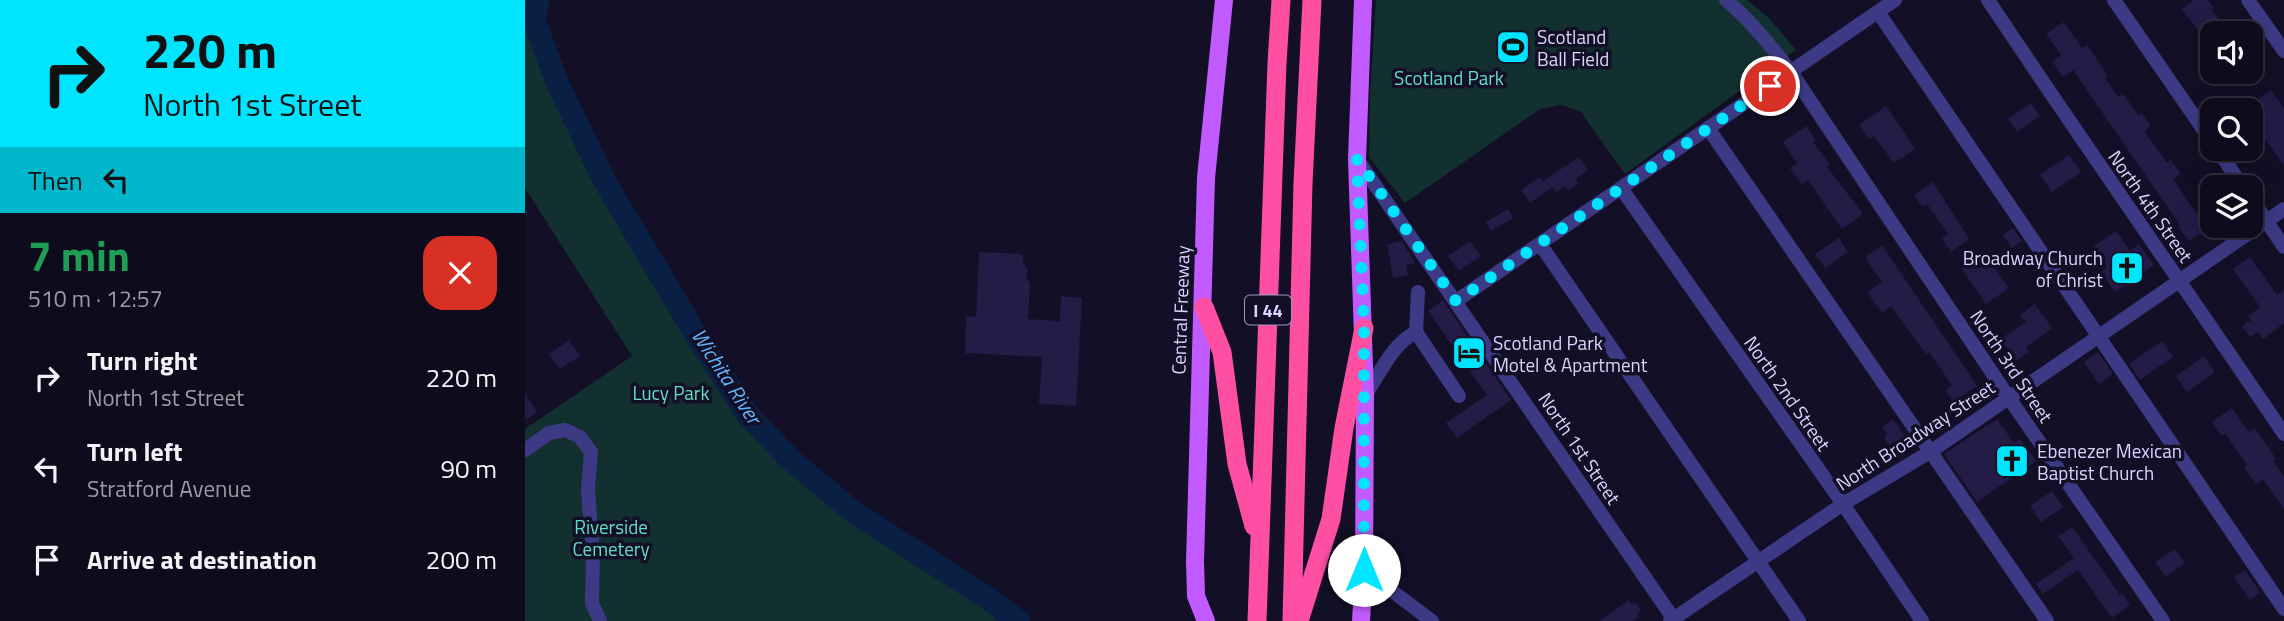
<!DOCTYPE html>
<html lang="en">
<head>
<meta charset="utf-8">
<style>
  :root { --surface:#0e0b1c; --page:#1c1929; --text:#f1f3f6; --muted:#9b9ba3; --line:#2e2b3b }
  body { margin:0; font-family:"Titillium Web",sans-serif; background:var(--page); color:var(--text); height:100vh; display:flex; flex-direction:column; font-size:26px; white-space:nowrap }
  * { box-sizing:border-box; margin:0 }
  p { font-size:23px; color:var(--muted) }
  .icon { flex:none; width:38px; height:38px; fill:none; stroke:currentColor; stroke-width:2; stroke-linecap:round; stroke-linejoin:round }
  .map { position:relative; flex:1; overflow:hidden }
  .sheet { display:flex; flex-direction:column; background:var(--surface); width:525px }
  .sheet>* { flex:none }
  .top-card { background:#00e5ff; color:#111; overflow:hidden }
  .controls { position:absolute; left:1675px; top:21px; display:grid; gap:14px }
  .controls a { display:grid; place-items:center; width:63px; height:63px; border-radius:14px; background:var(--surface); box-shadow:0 7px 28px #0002,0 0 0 2px var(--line); font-size:35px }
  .pin { position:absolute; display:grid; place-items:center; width:60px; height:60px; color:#fff; margin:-30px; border:4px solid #fff; border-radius:50%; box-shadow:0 2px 7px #0007 }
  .me { position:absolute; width:77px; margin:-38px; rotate:0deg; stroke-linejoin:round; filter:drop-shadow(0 0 5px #0008) }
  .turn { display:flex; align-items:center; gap:24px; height:147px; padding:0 28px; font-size:32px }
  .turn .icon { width:91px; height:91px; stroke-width:2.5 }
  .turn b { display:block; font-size:49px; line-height:60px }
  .then { display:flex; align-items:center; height:66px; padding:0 28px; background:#0003; gap:14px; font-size:26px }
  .round { display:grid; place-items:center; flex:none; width:74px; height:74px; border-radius:21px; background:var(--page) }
  .summary { display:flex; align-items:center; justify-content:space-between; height:119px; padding:0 28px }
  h1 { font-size:42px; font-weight:700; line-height:52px; color:#1e9e55 }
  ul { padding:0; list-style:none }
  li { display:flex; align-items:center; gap:21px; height:91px; padding:0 28px }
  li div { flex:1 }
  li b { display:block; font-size:26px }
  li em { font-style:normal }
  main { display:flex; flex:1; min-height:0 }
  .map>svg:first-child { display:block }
</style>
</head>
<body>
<main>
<section class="sheet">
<div class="top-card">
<div class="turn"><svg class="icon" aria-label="right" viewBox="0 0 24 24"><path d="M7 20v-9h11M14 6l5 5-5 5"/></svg><div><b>220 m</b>North 1st Street</div></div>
<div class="then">Then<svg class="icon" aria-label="left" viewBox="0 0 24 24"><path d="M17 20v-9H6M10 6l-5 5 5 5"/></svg></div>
</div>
<div class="summary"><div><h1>7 min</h1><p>510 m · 12:57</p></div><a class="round" style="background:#d93025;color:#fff"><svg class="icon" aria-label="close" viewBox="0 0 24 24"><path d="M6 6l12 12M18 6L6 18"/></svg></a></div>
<ul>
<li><svg class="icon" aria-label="right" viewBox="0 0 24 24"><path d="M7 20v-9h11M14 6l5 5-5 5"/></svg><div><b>Turn right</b><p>North 1st Street</p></div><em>220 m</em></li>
<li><svg class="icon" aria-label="left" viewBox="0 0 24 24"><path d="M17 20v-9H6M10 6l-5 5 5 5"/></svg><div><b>Turn left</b><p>Stratford Avenue</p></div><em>90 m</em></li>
<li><svg class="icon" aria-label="arrive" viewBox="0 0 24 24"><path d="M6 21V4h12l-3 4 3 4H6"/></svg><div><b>Arrive at destination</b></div><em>200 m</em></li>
</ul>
</section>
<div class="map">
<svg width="1759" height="621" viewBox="0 0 1759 621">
  <rect width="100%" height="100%" fill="#130f26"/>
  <g fill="#12302f">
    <polygon points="0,0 13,0 9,20 32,82 79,180 174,340 223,415 266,460 330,513 461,597 493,621 0,621 0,429 107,356 0,188"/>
    <polygon points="851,0 1222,0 1243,17 1271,50 1100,174 1056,112 1037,105 1015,109 880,203 844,157 845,95"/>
  </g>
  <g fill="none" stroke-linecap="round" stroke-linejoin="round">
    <polyline stroke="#0a1f44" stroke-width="23" points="13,0 9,20 32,82 79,180 174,340 223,415 266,460 330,513 461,597 493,621"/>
  </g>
  <g fill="#241b47">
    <polygon points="1669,0 1683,0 1689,8 1687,10 1703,33 1687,33 1687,49 1657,9"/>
    <polygon points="1539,22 1557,48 1562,45 1583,76 1580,78 1593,97 1598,94 1613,115 1616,113 1626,126 1619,131 1642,163 1646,160 1656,174 1648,179 1671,213 1687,202 1687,225 1664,241 1653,226 1655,225 1548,70 1538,77 1527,61 1536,55 1521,34"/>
    <polygon points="1746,90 1759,108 1759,166 1736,133 1741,129 1725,105"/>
    <polygon points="1506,103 1515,116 1492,132 1483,119"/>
    <polygon points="1361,106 1390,149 1369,163 1349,136 1344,139 1334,125"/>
    <polygon points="1281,126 1291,140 1288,142 1305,165 1302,167 1338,214 1317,229 1283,180 1277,184 1265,168 1272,163 1258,142"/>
    <polygon points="1544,155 1556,172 1527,192 1515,175"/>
    <polygon points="1054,157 1063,170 1051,179 1053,183 1043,191 1040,186 1031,192 1028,187 1005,203 996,190 1015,177 1018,181"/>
    <polygon points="1408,182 1444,239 1426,252 1417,239 1423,234 1402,204 1398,207 1389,195"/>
    <polygon points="983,209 988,218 966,231 961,222"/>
    <polygon points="1488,228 1497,241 1487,248 1478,235"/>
    <polygon points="1591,231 1605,251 1614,244 1629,265 1590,292 1576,272 1582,267 1568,247"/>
    <polygon points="1314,238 1323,252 1300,268 1290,254"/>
    <polygon points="877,241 890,263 881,265 883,275 868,278 862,244"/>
    <polygon points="945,241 956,256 934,271 923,256"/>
    <polygon points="1357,245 1452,386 1428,402 1420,390 1427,385 1404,352 1401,354 1366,306 1357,313 1342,292 1357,282 1340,257"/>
    <polygon points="454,252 498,254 498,262 503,270 501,278 505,283 503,319 535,321 536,296 557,298 551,406 514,404 517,357 440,353 441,316 451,317"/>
    <polygon points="1462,252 1472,265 1469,267 1484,288 1461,304 1437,269"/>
    <polygon points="1725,257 1752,295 1759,290 1759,323 1738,339 1733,332 1725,337 1717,326 1726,320 1723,316 1735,307 1708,269"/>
    <polygon points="918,300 986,400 932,438 921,423 962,395 903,311"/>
    <polygon points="1510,304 1527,328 1501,347 1504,352 1491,361 1476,339 1501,322 1495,315"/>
    <polygon points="44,340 55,356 35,369 24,354"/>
    <polygon points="1637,341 1648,357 1615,380 1604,364"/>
    <polygon points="1573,352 1588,374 1574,384 1559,362"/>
    <polygon points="1679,356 1690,372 1662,392 1651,376"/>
    <polygon points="0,394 12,412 0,420"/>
    <polygon points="1707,408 1724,432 1730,428 1751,459 1748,461 1759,477 1759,509 1738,479 1731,484 1719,467 1722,465 1700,433 1697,436 1687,422"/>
    <polygon points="1368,419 1381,438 1366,448 1359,437 1362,434 1357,427"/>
    <polygon points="1472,419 1489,443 1495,439 1511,461 1452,502 1419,454"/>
    <polygon points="1527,491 1538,507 1516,522 1505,506"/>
    <polygon points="1547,527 1595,595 1597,593 1605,605 1587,618 1553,570 1518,594 1511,584 1549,558 1533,536"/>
    <polygon points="1650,549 1660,563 1641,577 1630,562"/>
    <polygon points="1720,570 1735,592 1725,600 1709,577"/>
    <polygon points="1104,600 1107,605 1110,602 1116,611 1112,614 1114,617 1108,621 1074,621"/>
  </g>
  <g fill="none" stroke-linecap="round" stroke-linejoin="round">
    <g stroke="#3d3a85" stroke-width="14">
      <path d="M1201,0C1226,21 1246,46 1266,72L1484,398L1638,621"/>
      <path d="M1463,0C1560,146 1661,289 1759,434"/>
      <polyline points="1589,0 1687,142"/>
      <polyline points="1723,0 1759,51"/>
      <polyline points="1353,12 1759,609"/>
      <polyline points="1183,128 1522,621"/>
      <polyline points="1692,149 1718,187"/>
      <polyline points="832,159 1150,621"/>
      <polyline points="1096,188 1318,504 1397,621"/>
      <polyline points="1726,198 1759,247"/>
      <polyline points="1015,244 1274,621"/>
      <polyline points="931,301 1370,0"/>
      <polyline points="891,332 893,292"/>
      <path d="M840,396C854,375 867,344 891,332L934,396"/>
      <polyline points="0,450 24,433 40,430 55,437 66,452 63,490 68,554 67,603 75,621"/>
      <polyline points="839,570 907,621"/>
      <polyline points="1145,621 1318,504 1405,452 1759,209"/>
    </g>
    <g stroke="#c25bff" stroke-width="18">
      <polyline points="681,621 671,596 670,561 681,178 699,0"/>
      <polyline points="836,621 839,570 840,396 832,159 838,0"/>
    </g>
    <g stroke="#ff4fa3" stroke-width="19">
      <polyline points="679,307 697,352 712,464 729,526"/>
      <polyline points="732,621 752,63 756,0"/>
      <polyline points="767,621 778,183 787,0"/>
      <polyline points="774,621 806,519 819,428 839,328"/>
    </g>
  </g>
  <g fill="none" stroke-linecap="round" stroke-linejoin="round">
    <polyline stroke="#00e5ff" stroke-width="12" stroke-dasharray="0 21.6" points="839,570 839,328 832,159 931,301 1245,86"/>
  </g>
  <defs>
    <g id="stadium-square" transform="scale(1.75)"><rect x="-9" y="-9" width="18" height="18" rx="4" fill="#00e5ff" stroke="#130f26"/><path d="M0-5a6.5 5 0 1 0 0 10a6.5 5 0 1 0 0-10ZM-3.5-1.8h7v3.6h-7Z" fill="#111"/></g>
    <g id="church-square" transform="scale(1.75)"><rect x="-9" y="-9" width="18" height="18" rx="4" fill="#00e5ff" stroke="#130f26"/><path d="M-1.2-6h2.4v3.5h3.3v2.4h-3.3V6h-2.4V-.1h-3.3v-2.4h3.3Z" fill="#111"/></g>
    <g id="hotel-square" transform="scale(1.75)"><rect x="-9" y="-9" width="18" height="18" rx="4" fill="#00e5ff" stroke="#130f26"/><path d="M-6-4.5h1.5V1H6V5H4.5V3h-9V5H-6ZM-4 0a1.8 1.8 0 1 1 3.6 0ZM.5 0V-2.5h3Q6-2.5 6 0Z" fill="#111"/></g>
  </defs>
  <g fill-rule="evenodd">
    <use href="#stadium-square" x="988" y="47"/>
    <use href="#church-square" x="1602" y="268"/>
    <use href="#hotel-square" x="944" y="353"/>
    <use href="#church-square" x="1487" y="461"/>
  </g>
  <g text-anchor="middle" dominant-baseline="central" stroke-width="7" stroke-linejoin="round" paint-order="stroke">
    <rect fill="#130f26" stroke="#9e99be" stroke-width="2" x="720" y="295.5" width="46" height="29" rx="5"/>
    <g font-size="18" font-weight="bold" fill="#d9d4ff">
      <text x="743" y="310">I 44</text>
    </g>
    <g font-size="19" fill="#d9d4ff" stroke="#130f26" text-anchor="start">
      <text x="1012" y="36">Scotland<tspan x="1012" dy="22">Ball Field</tspan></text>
      <text x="1578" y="257" text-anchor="end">Broadway Church<tspan x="1578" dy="22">of Christ</tspan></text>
      <text x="968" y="342">Scotland Park<tspan x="968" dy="22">Motel &amp; Apartment</tspan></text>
      <text x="1512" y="450">Ebenezer Mexican<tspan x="1512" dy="22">Baptist Church</tspan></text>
    </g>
    <g font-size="19" fill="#5fe0c0" stroke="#130f26">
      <text x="924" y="77">Scotland Park</text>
      <text x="146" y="392">Lucy Park</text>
      <text x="86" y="526">Riverside<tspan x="86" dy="22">Cemetery</tspan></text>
    </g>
    <g font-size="19" fill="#d9d4ff" stroke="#130f26">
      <text transform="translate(1626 206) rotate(55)">North 4th Street</text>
      <text transform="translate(655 310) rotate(-88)">Central Freeway</text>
      <text transform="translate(1487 366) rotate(56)">North 3rd Street</text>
      <text transform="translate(1263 393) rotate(55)">North 2nd Street</text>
      <text transform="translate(1390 435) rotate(-33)">North Broadway Street</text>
      <text transform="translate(1055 448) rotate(56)">North 1st Street</text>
    </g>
    <g font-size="21" font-style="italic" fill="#62b6ff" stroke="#130f26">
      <text transform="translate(202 376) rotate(57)">Wichita River</text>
    </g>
  </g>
</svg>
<div class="controls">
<a><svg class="icon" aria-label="sound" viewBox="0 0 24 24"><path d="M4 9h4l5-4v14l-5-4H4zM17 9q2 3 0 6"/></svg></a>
<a><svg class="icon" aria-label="search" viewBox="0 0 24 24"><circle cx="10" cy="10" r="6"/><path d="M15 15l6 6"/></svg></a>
<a><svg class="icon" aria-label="layers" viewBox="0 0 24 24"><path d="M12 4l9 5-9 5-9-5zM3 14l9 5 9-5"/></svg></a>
</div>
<div class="pin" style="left:1245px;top:86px;background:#d93025"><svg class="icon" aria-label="arrive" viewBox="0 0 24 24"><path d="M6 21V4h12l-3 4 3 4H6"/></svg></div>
<svg class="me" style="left:839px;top:570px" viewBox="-20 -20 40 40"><circle r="19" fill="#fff"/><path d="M0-13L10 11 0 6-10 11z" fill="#00e5ff"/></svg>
</div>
</main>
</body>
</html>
